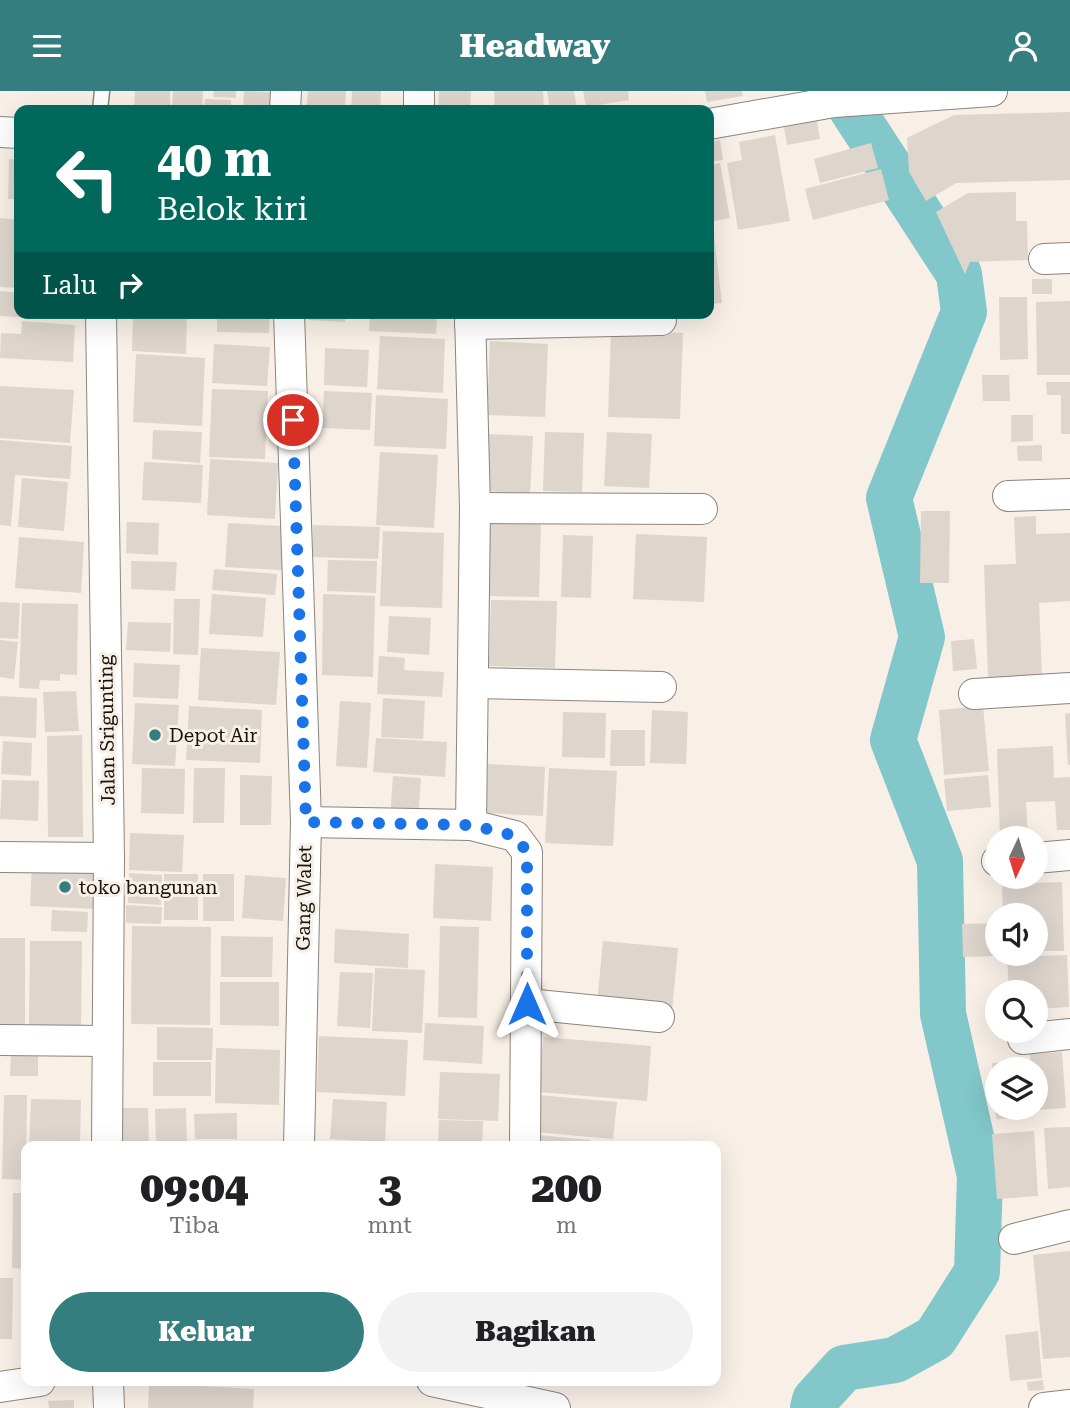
<!DOCTYPE html>
<html lang="id">
<head>
<meta charset="utf-8">
<style>
  :root { --surface:#fff; --page:#f2f2f2; --text:#202124; --muted:#757577; --accent:#357e80 }
  body { margin:0; font-family:"Roboto Serif",serif; background:var(--page); color:var(--text); height:100vh; display:flex; flex-direction:column; font-size:26px; white-space:nowrap }
  * { box-sizing:border-box; margin:0 }
  p { font-size:23px; color:var(--muted) }
  .icon { flex:none; width:38px; height:38px; fill:none; stroke:currentColor; stroke-width:2; stroke-linecap:round; stroke-linejoin:round }
  .map { position:relative; flex:1; overflow:hidden }
  .panel { position:absolute; left:21px; top:1050px; width:700px; height:245px; display:flex; flex-direction:column; background:var(--surface); border-radius:14px; box-shadow:0 7px 28px #0002 }
  .panel>* { flex:none }
  .hud { position:absolute; left:14px; top:14px; width:700px; height:214px; border-radius:14px; box-shadow:0 7px 28px #0002; background:#00695c; color:#fff; overflow:hidden }
  .needle { width:46px; rotate:184deg }
  .controls { position:absolute; left:985px; top:735px; display:grid; gap:14px }
  .controls a { display:grid; place-items:center; width:63px; height:63px; border-radius:50%; background:var(--surface); box-shadow:0 7px 28px #0002; font-size:35px }
  .pin { position:absolute; display:grid; place-items:center; width:60px; height:60px; color:#fff; margin:-30px; border:4px solid #fff; border-radius:50%; box-shadow:0 2px 7px #0007 }
  .me { position:absolute; width:77px; margin:-38px; rotate:0deg; stroke-linejoin:round; filter:drop-shadow(0 0 5px #0008) }
  .turn { display:flex; align-items:center; gap:24px; height:147px; padding:0 28px; font-size:32px }
  .turn .icon { width:91px; height:91px; stroke-width:2.5 }
  .turn b { display:block; font-size:49px; line-height:60px }
  .then { display:flex; align-items:center; height:66px; padding:0 28px; background:#0003; gap:14px; font-size:26px }
  .eta { display:flex; justify-content:space-evenly; align-items:center; height:119px; text-align:center }
  .eta b { font-size:42px; font-weight:800; line-height:49px }
  .cta { display:flex; gap:14px; margin-top:auto; padding:14px 28px }
  .cta a { flex:1; height:80px; border-radius:42px; background:var(--accent); color:#fff; font-size:28px; font-weight:800; line-height:80px; text-align:center }
  .cta a+a { background:var(--page); color:var(--text) }
  header { display:flex; justify-content:space-between; align-items:center; height:91px; padding:0 28px; background:var(--accent); color:#fff; font-size:32px; font-weight:800 }
  .map>svg:first-child { display:block }
</style>
</head>
<body>
<header><svg class="icon" aria-label="menu" viewBox="0 0 24 24"><path d="M4 6h16M4 12h16M4 18h16"/></svg>Headway<svg class="icon" aria-label="person" viewBox="0 0 24 24"><circle cx="12" cy="8" r="4"/><path d="M4 21q1-7 8-7t8 7"/></svg></header>
<div class="map">
<svg width="1070" height="1317" viewBox="0 0 1070 1317">
  <rect width="100%" height="100%" fill="#f8efe7"/>
  <g fill="none" stroke-linecap="round" stroke-linejoin="round">
    <polyline stroke="#82c7c9" stroke-width="46" points="813,1317 815,1309 844,1277 895,1269 935,1247 977,1181 980,1085 943,923 940,770 893,649 922,546 889,407 964,221 959,183 840,0"/>
  </g>
  <g fill="#ded5cd">
    <polygon points="135,0 170,0 170,19 134,19"/>
    <polygon points="173,0 203,0 202,19 172,19"/>
    <polygon points="214,0 236,0 236,7 213,6"/>
    <polygon points="244,0 282,1 282,19 243,19"/>
    <polygon points="308,0 346,0 345,19 306,19"/>
    <polygon points="352,0 381,0 380,19 351,19"/>
    <polygon points="439,0 471,0 470,19 438,19"/>
    <polygon points="494,0 543,0 544,19 495,19"/>
    <polygon points="547,0 574,0 577,17 550,19"/>
    <polygon points="583,0 628,0 629,9 586,16"/>
    <polygon points="705,0 742,0 743,5 707,11"/>
    <polygon points="205,8 231,9 231,19 204,19"/>
    <polygon points="1070,21 1070,89 956,92 926,110 909,81 907,47 954,24"/>
    <polygon points="816,25 820,48 787,54 783,31"/>
    <polygon points="775,44 790,130 738,139 727,72 742,69 739,51"/>
    <polygon points="720,49 723,69 709,71 709,51"/>
    <polygon points="871,52 878,77 820,92 814,68"/>
    <polygon points="9,68 19,69 19,108 8,108"/>
    <polygon points="720,72 730,127 709,131 709,74"/>
    <polygon points="881,78 889,109 813,129 805,98"/>
    <polygon points="1016,101 1016,130 1027,130 1028,169 970,171 965,183 936,121 968,102"/>
    <polygon points="0,127 19,129 19,197 0,196"/>
    <polygon points="709,136 713,136 722,212 709,213"/>
    <rect x="1032" y="188" width="20" height="15"/>
    <polygon points="0,200 19,202 19,222 47,222 46,228 0,225"/>
    <polygon points="999,206 1027,206 1028,268 1000,269"/>
    <polygon points="1070,210 1070,284 1037,284 1036,211"/>
    <polygon points="133,222 187,222 186,263 132,260"/>
    <polygon points="217,222 270,222 269,242 217,241"/>
    <polygon points="309,222 346,222 345,231 309,229"/>
    <polygon points="370,222 437,222 436,243 369,240"/>
    <polygon points="22,230 75,234 73,271 0,267 1,242 21,243"/>
    <polygon points="611,239 683,242 680,328 608,326"/>
    <polygon points="380,245 445,248 443,302 377,298"/>
    <polygon points="490,250 548,253 545,326 487,324"/>
    <polygon points="214,253 270,256 267,295 212,292"/>
    <polygon points="325,257 369,259 367,296 324,294"/>
    <polygon points="136,263 205,267 202,335 133,331"/>
    <polygon points="982,284 1009,284 1010,310 983,310"/>
    <polygon points="1046,291 1070,291 1070,343 1061,343 1061,304 1047,304"/>
    <polygon points="0,295 74,299 70,352 0,347"/>
    <polygon points="212,298 268,300 265,368 209,366"/>
    <polygon points="324,300 372,302 370,339 322,337"/>
    <polygon points="376,304 448,308 446,358 374,355"/>
    <polygon points="1011,324 1033,324 1033,350 1011,351"/>
    <polygon points="153,339 202,341 200,372 152,368"/>
    <polygon points="545,341 584,342 582,401 543,400"/>
    <polygon points="607,341 652,343 649,397 604,395"/>
    <polygon points="489,343 533,345 530,403 486,400"/>
    <polygon points="0,349 72,355 70,388 15,384 11,435 0,434"/>
    <polygon points="1042,354 1042,370 1018,370 1017,355"/>
    <polygon points="380,361 438,364 434,437 376,434"/>
    <polygon points="210,368 278,372 275,428 207,424"/>
    <polygon points="144,371 203,374 201,412 142,409"/>
    <polygon points="22,387 68,391 64,440 18,436"/>
    <polygon points="921,420 950,420 949,492 920,492"/>
    <polygon points="1036,425 1036,443 1070,442 1070,510 1039,512 1042,584 988,587 984,474 1016,473 1014,426"/>
    <polygon points="485,429 541,430 539,506 483,505"/>
    <polygon points="127,431 159,432 158,464 126,462"/>
    <polygon points="228,432 284,435 282,479 225,476"/>
    <polygon points="313,434 380,436 378,468 312,466"/>
    <polygon points="383,440 444,442 442,517 380,515"/>
    <polygon points="636,443 707,446 704,511 633,508"/>
    <polygon points="563,444 593,445 591,507 561,506"/>
    <polygon points="19,446 84,451 81,502 15,497"/>
    <polygon points="328,469 377,470 376,502 327,500"/>
    <polygon points="131,470 177,471 175,500 131,498"/>
    <polygon points="214,478 277,483 275,504 212,499"/>
    <polygon points="212,503 266,507 263,546 209,543"/>
    <polygon points="323,503 375,505 373,586 322,584"/>
    <polygon points="174,508 200,508 198,564 173,563"/>
    <polygon points="491,509 557,510 555,577 489,575"/>
    <polygon points="0,511 20,512 18,548 0,547"/>
    <polygon points="22,512 78,513 77,584 60,583 60,590 40,589 39,598 19,597"/>
    <polygon points="389,525 431,527 429,564 387,561"/>
    <polygon points="128,531 171,532 170,561 126,559"/>
    <polygon points="974,548 977,578 953,580 951,550"/>
    <polygon points="0,549 18,551 14,588 0,586"/>
    <polygon points="201,557 280,561 276,614 198,609"/>
    <polygon points="379,565 405,567 404,579 444,581 442,606 377,603"/>
    <polygon points="134,572 180,574 178,608 133,606"/>
    <polygon points="76,600 79,640 45,641 43,601"/>
    <polygon points="0,605 37,607 36,647 0,645"/>
    <polygon points="383,607 425,610 423,648 381,646"/>
    <polygon points="340,610 371,612 367,677 336,675"/>
    <polygon points="135,612 179,614 175,675 132,673"/>
    <polygon points="189,615 262,619 260,672 186,669"/>
    <polygon points="983,615 989,680 944,684 939,619"/>
    <polygon points="652,619 688,621 686,673 650,672"/>
    <polygon points="563,621 606,622 605,667 562,666"/>
    <polygon points="1070,622 1070,674 1068,674 1065,623"/>
    <polygon points="611,639 645,639 645,675 610,675"/>
    <polygon points="82,644 83,746 48,746 47,645"/>
    <polygon points="376,647 447,651 445,686 373,681"/>
    <polygon points="3,650 32,652 31,685 1,683"/>
    <polygon points="1053,655 1054,687 1070,686 1070,739 1057,739 1055,710 1026,711 1028,747 1000,747 997,658"/>
    <polygon points="488,673 545,676 543,725 486,722"/>
    <polygon points="142,677 185,678 184,723 141,722"/>
    <polygon points="194,677 225,677 224,732 193,732"/>
    <polygon points="549,677 617,680 613,755 545,752"/>
    <polygon points="240,684 272,685 271,734 240,734"/>
    <polygon points="988,684 991,716 947,720 944,688"/>
    <polygon points="393,685 421,687 418,730 390,728"/>
    <polygon points="2,689 39,690 38,730 0,728"/>
    <polygon points="130,742 184,744 182,781 129,779"/>
    <polygon points="32,773 99,776 97,818 30,815"/>
    <polygon points="435,773 493,776 491,830 433,827"/>
    <polygon points="129,782 162,784 161,814 128,812"/>
    <rect x="164" y="783" width="34" height="46"/>
    <rect x="203" y="783" width="31" height="47"/>
    <polygon points="245,784 286,787 283,830 242,827"/>
    <polygon points="1062,791 1064,860 1036,860 1036,824 1003,824 1002,793"/>
    <polygon points="126,814 162,816 161,833 126,832"/>
    <polygon points="52,819 88,821 87,841 51,840"/>
    <polygon points="998,832 998,865 963,866 962,833"/>
    <polygon points="132,835 211,836 210,934 131,933"/>
    <polygon points="440,835 479,836 477,927 438,926"/>
    <polygon points="335,838 409,843 408,877 334,872"/>
    <polygon points="221,845 273,846 272,886 221,886"/>
    <polygon points="0,847 25,847 25,936 0,935"/>
    <polygon points="30,850 82,850 81,936 29,935"/>
    <polygon points="603,850 678,857 672,920 597,913"/>
    <polygon points="1067,864 1069,916 1036,918 1036,901 1009,901 1007,866"/>
    <polygon points="375,877 425,879 422,942 372,940"/>
    <polygon points="340,881 373,882 370,937 337,935"/>
    <polygon points="220,891 279,891 279,935 220,934"/>
    <polygon points="425,932 484,935 482,973 423,969"/>
    <polygon points="157,936 213,937 212,969 157,969"/>
    <polygon points="319,945 408,949 405,1005 317,1001"/>
    <polygon points="543,946 651,955 647,1010 538,1001"/>
    <polygon points="216,957 280,959 279,1014 215,1012"/>
    <polygon points="1062,961 1066,1017 1036,1019 1036,978 1031,978 1030,963"/>
    <polygon points="11,963 38,963 38,985 10,985"/>
    <polygon points="1024,970 1025,978 998,978 998,1017 1027,1017 1027,1027 996,1028 992,972"/>
    <rect x="153" y="971" width="58" height="34"/>
    <polygon points="440,981 500,983 498,1030 438,1028"/>
    <polygon points="4,1004 27,1004 26,1089 2,1088"/>
    <polygon points="538,1004 617,1011 613,1048 534,1041"/>
    <polygon points="31,1008 81,1009 80,1055 29,1055"/>
    <polygon points="333,1008 387,1011 385,1051 330,1048"/>
    <polygon points="116,1017 148,1017 149,1055 117,1055"/>
    <polygon points="186,1017 187,1055 156,1055 155,1018"/>
    <polygon points="237,1022 237,1048 195,1048 194,1023"/>
    <polygon points="439,1029 483,1030 482,1055 438,1055"/>
    <polygon points="1070,1036 1070,1096 1048,1098 1044,1037"/>
    <polygon points="1034,1040 1038,1105 997,1108 992,1043"/>
    <polygon points="538,1044 590,1049 590,1055 537,1055"/>
    <polygon points="13,1102 26,1102 26,1178 12,1177"/>
    <polygon points="1070,1160 1070,1266 1043,1268 1033,1164"/>
    <polygon points="0,1187 13,1187 12,1248 0,1248"/>
    <polygon points="1038,1240 1042,1287 1010,1290 1005,1244"/>
    <polygon points="1043,1289 1044,1299 1028,1300 1027,1291"/>
    <polygon points="149,1292 254,1298 253,1317 148,1317"/>
    <polygon points="74,1309 74,1317 49,1317 48,1310"/>
  </g>
  <g fill="none" stroke-linecap="round" stroke-linejoin="round">
    <g stroke="#8c847d" stroke-width="17">
      <polyline id="lane" points="100,19 102,0"/>
    </g>
    <g stroke="#8c847d" stroke-width="32">
      <g id="street">
        <polyline points="285,19 286,0"/>
        <polyline points="419,19 419,0"/>
        <polyline points="709,33 834,11 992,0"/>
        <polyline points="0,41 19,42"/>
        <polyline points="1044,168 1070,167"/>
        <polyline points="101,222 109,767 107,1055"/>
        <polyline points="289,222 306,731 299,1055"/>
        <polyline points="470,222 475,417 471,734"/>
        <polyline points="470,233 661,229"/>
        <polyline points="1008,405 1070,403"/>
        <polyline points="475,417 702,418"/>
        <polyline points="473,592 661,596"/>
        <polyline points="974,603 1070,597"/>
        <polyline points="306,731 471,734 515,745 527,761 525,1055"/>
        <polyline points="0,766 109,767"/>
        <polyline points="1036,767 1070,764"/>
        <polyline points="997,770 998,770"/>
        <polyline points="527,913 659,926"/>
        <polyline points="1023,948 1070,943"/>
        <polyline points="0,949 106,950"/>
        <polyline points="1014,1148 1070,1134"/>
        <polyline points="108,1290 109,1317"/>
        <polyline points="432,1290 555,1317"/>
        <polyline points="0,1296 40,1290"/>
        <polyline points="1044,1317 1070,1314"/>
      </g>
    </g>
    <use href="#lane" stroke="#fff" stroke-width="14"/>
    <use href="#street" stroke="#fff" stroke-width="30"/>
  </g>
  <g fill="none" stroke-linecap="round" stroke-linejoin="round">
    <polyline stroke="#1a73e8" stroke-width="12" stroke-dasharray="0 21.6" points="293,329 306,731 471,734 515,745 527,761 527,913"/>
  </g>
  <g fill="#357e80" stroke="#f8efe7" stroke-width="2.5">
    <circle cx="155" cy="644" r="7"/>
    <circle cx="65" cy="796" r="7"/>
  </g>
  <g text-anchor="middle" dominant-baseline="central" stroke-width="6" stroke-linejoin="round" paint-order="stroke">
    <g font-size="19" fill="#15120f" stroke="#f8efe7">
      <text transform="translate(107 639) rotate(-91)">Jalan Srigunting</text>
      <text transform="translate(304 807) rotate(-89)">Gang Walet</text>
    </g>
    <g font-size="19" fill="#15120f" stroke="#f8efe7" text-anchor="start">
      <text x="169" y="644">Depot Air</text>
      <text x="79" y="796">toko bangunan</text>
    </g>
  </g>
</svg>
<div class="controls">
<a><svg class="needle" viewBox="-14 -14 28 28"><path d="M0-13l5 13h-10z" fill="#e53935"/><path d="M0 13l5-13h-10z" fill="#757577"/></svg></a>
<a><svg class="icon" aria-label="sound" viewBox="0 0 24 24"><path d="M4 9h4l5-4v14l-5-4H4zM17 9q2 3 0 6"/></svg></a>
<a><svg class="icon" aria-label="search" viewBox="0 0 24 24"><circle cx="10" cy="10" r="6"/><path d="M15 15l6 6"/></svg></a>
<a><svg class="icon" aria-label="layers" viewBox="0 0 24 24"><path d="M12 4l9 5-9 5-9-5zM3 14l9 5 9-5"/></svg></a>
</div>
<div class="pin" style="left:293px;top:329px;background:#d93025"><svg class="icon" aria-label="arrive" viewBox="0 0 24 24"><path d="M6 21V4h12l-3 4 3 4H6"/></svg></div>
<svg class="me" style="left:527px;top:913px" viewBox="-20 -20 40 40"><path d="M0-17L14 15 0 8-14 15z" fill="#1a73e8" stroke="#fff" stroke-width="4"/></svg>
<div class="hud">
<div class="turn"><svg class="icon" aria-label="left" viewBox="0 0 24 24"><path d="M17 20v-9H6M10 6l-5 5 5 5"/></svg><div><b>40 m</b>Belok kiri</div></div>
<div class="then">Lalu<svg class="icon" aria-label="right" viewBox="0 0 24 24"><path d="M7 20v-9h11M14 6l5 5-5 5"/></svg></div>
</div>
<section class="panel">
<div class="eta">
<div><b>09:04</b><p>Tiba</p></div>
<div><b>3</b><p>mnt</p></div>
<div><b>200</b><p>m</p></div>
</div>
<div class="cta"><a>Keluar</a><a>Bagikan</a></div>
</section>
</div>
</body>
</html>
